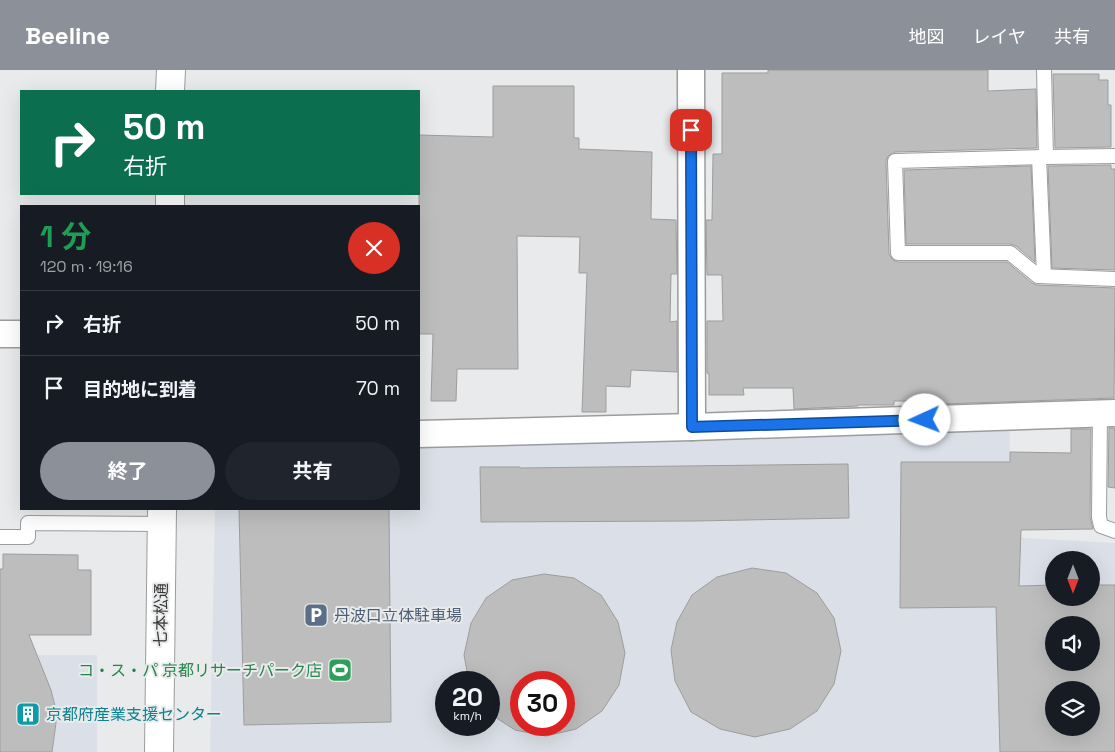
<!DOCTYPE html>
<html lang="ja">
<head>
<meta charset="utf-8">
<style>
  :root { --surface:#171b24; --page:#20242c; --text:#f1f3f6; --muted:#9ea1a6; --line:#363941; --accent:#8c9099 }
  body { margin:0; font-family:"Space Grotesk","Noto Sans JP",sans-serif; background:var(--page); color:var(--text); height:100vh; display:flex; flex-direction:column; font-size:19px; white-space:nowrap }
  * { box-sizing:border-box; margin:0 }
  p { font-size:16px; color:var(--muted) }
  .icon { flex:none; width:28px; height:28px; fill:none; stroke:currentColor; stroke-width:2; stroke-linecap:round; stroke-linejoin:round }
  .map { position:relative; flex:1; overflow:hidden }
  .panel { position:absolute; left:20px; top:135px; width:400px; height:305px; display:flex; flex-direction:column; background:var(--surface); border-radius:0px; box-shadow:0 5px 20px #0002 }
  .panel>* { flex:none }
  .banner { position:absolute; left:20px; top:20px; width:400px; height:105px; border-radius:0px; box-shadow:0 5px 20px #0002; background:#0b6e4f; color:#fff; overflow:hidden }
  .needle { width:32px; rotate:180deg }
  .fabs { position:absolute; left:1045px; top:481px; display:grid; gap:10px }
  .fabs a { display:grid; place-items:center; width:55px; height:55px; border-radius:50%; background:var(--surface); box-shadow:0 5px 20px #0002; font-size:25px }
  .speed { position:absolute; left:435px; top:601px; display:flex; gap:10px; font-size:25px; font-weight:700; text-align:center }
  .speed>* { display:grid; place-content:center; width:65px; height:65px; border-radius:50%; background:var(--surface); box-shadow:0 5px 20px #0002; line-height:1 }
  .speed small { font-size:12px; font-weight:400 }
  .speed .limit { border:8px solid #d22; background:#fff; color:#111 }
  .pin { position:absolute; display:grid; place-items:center; width:42px; height:42px; color:#fff; margin:-21px; border-radius:10px; box-shadow:0 2px 8px #0006 }
  .me { position:absolute; width:55px; margin:-28px; rotate:268deg; stroke-linejoin:round; filter:drop-shadow(0 0 4px #0008) }
  .turn { display:flex; align-items:center; gap:18px; height:105px; padding:0 20px; font-size:22px }
  .turn .icon { width:65px; height:65px; stroke-width:2.5 }
  .turn b { display:block; font-size:35px; line-height:42px }
  .round { display:grid; place-items:center; flex:none; width:52px; height:52px; border-radius:26px; background:var(--page) }
  .head { display:flex; align-items:center; justify-content:space-between; height:85px; padding:0 20px }
  h1 { font-size:30px; font-weight:700; line-height:38px; color:#1e9e55 }
  .cta { display:flex; gap:10px; margin-top:auto; padding:10px 20px }
  .cta a { flex:1; height:58px; border-radius:30px; background:var(--accent); color:#fff; font-size:20px; font-weight:700; line-height:58px; text-align:center }
  .cta a+a { background:var(--page); color:var(--text) }
  ul { padding:0; list-style:none }
  li { display:flex; align-items:center; gap:15px; height:65px; padding:0 20px; border-top:1px solid var(--line) }
  li div { flex:1 }
  li b { display:block; font-size:19px }
  li em { font-style:normal }
  header { display:flex; align-items:center; gap:30px; box-sizing:border-box; height:70px; padding:0 25px; background:var(--accent); color:#fff }
  header strong { font-size:24px }
  nav { display:flex; gap:28px; margin-inline-start:auto; font-size:18px }
  .map>svg:first-child { display:block }
</style>
</head>
<body>
<header>
<strong>Beeline</strong>
<nav><a>地図</a><a>レイヤ</a><a>共有</a></nav>
</header>
<div class="map">
<svg width="1115" height="682" viewBox="0 0 1115 682">
  <rect width="100%" height="100%" fill="#e9eaeb"/>
  <g fill="#dbe0e8" fill-rule="evenodd">
    <path d="M1010,360L1009,467L1115,473V682H210L215,439H419V377ZM1054,490H1091V528H1054ZM1054,555H1091V592H1054ZM446,612H489V655H446ZM521,612H564V655H521ZM1054,620H1091V658H1054Z"/>
    <rect x="0" y="585" width="97" height="97"/>
  </g>
  <g fill="#bebdbd" stroke="#9e9d9d" fill-rule="evenodd">
    <polygon points="768,0 988,0 988,21 1036,19 1037,78 895,82 888,86 886,91 889,184 893,190 898,192 1007,192 1032,213 1037,215 1115,218 1114,328 942,334 942,331 894,331 894,335 858,335 858,336 794,339 793,318 743,318 744,325 709,325 709,304 707,303 707,251 723,251 722,205 707,205 706,150 712,150 713,84 722,84 722,3 768,3"/>
    <polygon points="1053,4 1099,4 1099,10 1108,10 1108,35 1111,35 1111,77 1055,78"/>
    <polygon points="493,16 574,16 574,68 579,68 579,79 652,82 651,149 676,150 677,204 671,204 670,252 677,251 677,302 631,300 630,317 606,316 606,342 582,342 587,203 579,203 580,167 517,166 518,299 457,299 456,331 431,331 433,264 419,264 419,65 493,67"/>
    <polygon points="1111,95 1111,99 1115,99 1115,200 1052,198 1048,96"/>
    <polygon points="1031,96 1035,192 1016,176 1010,174 906,174 904,100"/>
    <polygon points="1109,358 1114,358 1115,361 1115,418 1108,417"/>
    <path d="M1071,359H1091L1090,447L1093,459L1021,460L1019,516L1054,515V528H1091V515H1115V682H1000L996,537L900,538L901,392H1010V382L1071,383ZM1054,555H1091V592H1054ZM1054,620H1091V658H1054Z"/>
    <polygon points="848,394 849,448 695,451 481,452 480,397 520,397 520,398"/>
    <polygon points="239,439 389,439 391,652 244,655"/>
    <polygon points="3,484 78,485 78,500 91,500 91,565 29,565 51,620 55,636 56,653 52,682 0,682 0,499 3,499"/>
    <polygon points="752,498 786,503 817,523 834,548 841,581 834,614 817,641 790,659 755,667 720,659 691,642 675,611 671,580 677,552 692,525 717,507"/>
    <path d="M544,504L574,508L601,525L618,552L625,583L619,615L602,641L576,659L546,666L515,660L489,643V612H469L464,585L471,553L486,528L512,510ZM521,612H564V655H521Z"/>
  </g>
  <g fill="none" stroke-linecap="round" stroke-linejoin="round">
    <g stroke="#9b9c9d" stroke-width="16">
      <g id="lane">
        <polyline points="1044,0 1046,87 1115,86"/>
        <polyline points="1039,87 1044,206"/>
        <polyline points="1046,87 895,91 898,183 1010,183 1038,206 1115,209"/>
        <polyline points="1100,344 1099,447 1101,456 1115,461"/>
        <polyline points="0,467 28,467 28,453 162,454"/>
      </g>
    </g>
    <g stroke="#9b9c9d" stroke-width="29">
      <g id="street">
        <polyline points="691,0 692,357"/>
        <polyline points="0,264 21,264"/>
        <polyline points="419,364 692,357 1115,343"/>
      </g>
    </g>
    <g stroke="#9b9c9d" stroke-width="30">
      <g id="secondary">
        <polyline points="170,21 171,0"/>
        <polyline points="170,136 170,124"/>
        <polyline points="159,682 162,439"/>
      </g>
    </g>
    <use href="#lane" stroke="#fff" stroke-width="14"/>
    <use href="#street" stroke="#fff" stroke-width="26"/>
    <use href="#secondary" stroke="#fff" stroke-width="28"/>
  </g>
  <g fill="none" stroke-linecap="round" stroke-linejoin="round">
    <g stroke="#114b97" stroke-width="12">
      <polyline id="route" points="691,60 692,357 925,350"/>
    </g>
    <use href="#route" stroke="#1a73e8" stroke-width="9"/>
  </g>
  <defs>
    <g id="parking-square" transform="scale(1.25)"><rect x="-9" y="-9" width="18" height="18" rx="4" fill="#5c6f8a" stroke="#e9eaeb"/><path d="M-3.5-5.5H1a3.5 3.5 0 0 1 0 7H-1V5.5H-3.5ZM-1-3.4V-.6H.8a1.4 1.4 0 0 0 0-2.8Z" fill="#fff"/></g>
    <g id="stadium-square" transform="scale(1.25)"><rect x="-9" y="-9" width="18" height="18" rx="4" fill="#2e9e5b" stroke="#e9eaeb"/><path d="M0-5a6.5 5 0 1 0 0 10a6.5 5 0 1 0 0-10ZM-3.5-1.8h7v3.6h-7Z" fill="#fff"/></g>
    <g id="building-square" transform="scale(1.25)"><rect x="-9" y="-9" width="18" height="18" rx="4" fill="#0f9aa8" stroke="#e9eaeb"/><path d="M-4-6H4V6H1V3H-1V6H-4ZM-2.5-4.3h1.7v1.8h-1.7ZM.8-4.3h1.7v1.8H.8ZM-2.5-1h1.7V.8h-1.7ZM.8-1h1.7V.8H.8Z" fill="#fff"/></g>
  </defs>
  <g fill-rule="evenodd">
    <use href="#parking-square" x="316" y="545"/>
    <use href="#stadium-square" x="340" y="600"/>
    <use href="#building-square" x="28" y="644"/>
  </g>
  <g text-anchor="middle" dominant-baseline="central" stroke-width="4" stroke-linejoin="round" paint-order="stroke">
    <g font-size="16" fill="#343434" stroke="#e9eaeb">
      <text transform="translate(161 545) rotate(-89)">七本松通</text>
    </g>
    <g font-size="16" fill="#4e5e75" stroke="#e9eaeb" text-anchor="start">
      <text x="334" y="545">丹波口立体駐車場</text>
    </g>
    <g font-size="16" fill="#27864d" stroke="#e9eaeb" text-anchor="end">
      <text x="322" y="600">コ・ス・パ 京都リサーチパーク店</text>
    </g>
    <g font-size="16" fill="#0d838f" stroke="#e9eaeb" text-anchor="start">
      <text x="46" y="644">京都府産業支援センター</text>
    </g>
  </g>
</svg>
<div class="fabs">
<a><svg class="needle" viewBox="-14 -14 28 28"><path d="M0-13l5 13h-10z" fill="#e53935"/><path d="M0 13l5-13h-10z" fill="#9ea1a6"/></svg></a>
<a><svg class="icon" aria-label="sound" viewBox="0 0 24 24"><path d="M4 9h4l5-4v14l-5-4H4zM17 9q2 3 0 6"/></svg></a>
<a><svg class="icon" aria-label="layers" viewBox="0 0 24 24"><path d="M12 4l9 5-9 5-9-5zM3 14l9 5 9-5"/></svg></a>
</div>
<div class="speed"><div>20<small>km/h</small></div><div class="limit">30</div></div>
<div class="pin" style="left:691px;top:60px;background:#d93025"><svg class="icon" aria-label="arrive" viewBox="0 0 24 24"><path d="M6 21V4h12l-3 4 3 4H6"/></svg></div>
<svg class="me" style="left:925px;top:350px" viewBox="-20 -20 40 40"><circle r="19" fill="#fff"/><path d="M0-13L10 11 0 6-10 11z" fill="#1a73e8"/></svg>
<div class="banner">
<div class="turn"><svg class="icon" aria-label="right" viewBox="0 0 24 24"><path d="M7 20v-9h11M14 6l5 5-5 5"/></svg><div><b>50 m</b>右折</div></div>
</div>
<section class="panel">
<div class="head"><div><h1>1 分</h1><p>120 m · 19:16</p></div><a class="round" style="background:#d93025;color:#fff"><svg class="icon" aria-label="close" viewBox="0 0 24 24"><path d="M6 6l12 12M18 6L6 18"/></svg></a></div>
<ul>
<li><svg class="icon" aria-label="right" viewBox="0 0 24 24"><path d="M7 20v-9h11M14 6l5 5-5 5"/></svg><div><b>右折</b></div><em>50 m</em></li>
<li><svg class="icon" aria-label="arrive" viewBox="0 0 24 24"><path d="M6 21V4h12l-3 4 3 4H6"/></svg><div><b>目的地に到着</b></div><em>70 m</em></li>
</ul>
<div class="cta"><a>終了</a><a>共有</a></div>
</section>
</div>
</body>
</html>
